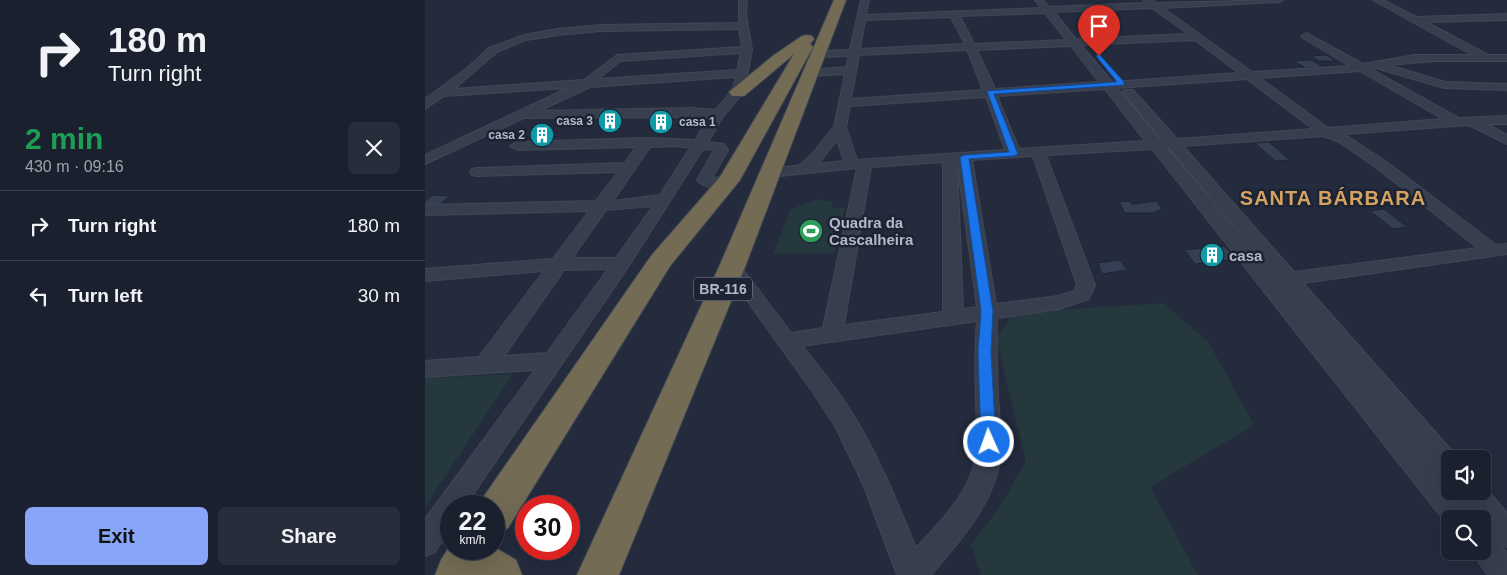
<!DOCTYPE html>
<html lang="en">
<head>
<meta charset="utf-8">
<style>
  :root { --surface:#1a202e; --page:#272d3a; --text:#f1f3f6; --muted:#9fa3aa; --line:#383e4a; --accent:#88a6f9 }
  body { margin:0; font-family:Arial,sans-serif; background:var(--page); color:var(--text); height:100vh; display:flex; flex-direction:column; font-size:19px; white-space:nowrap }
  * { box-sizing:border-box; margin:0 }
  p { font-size:16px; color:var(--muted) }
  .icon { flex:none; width:28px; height:28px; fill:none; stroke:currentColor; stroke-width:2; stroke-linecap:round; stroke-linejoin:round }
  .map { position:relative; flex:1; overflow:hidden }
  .panel { display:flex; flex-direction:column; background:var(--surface); width:425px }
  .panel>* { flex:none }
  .top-card { background:#1a202e; color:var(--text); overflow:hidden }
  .tools { position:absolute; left:1016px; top:450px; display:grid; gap:10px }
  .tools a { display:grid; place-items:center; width:50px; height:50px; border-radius:8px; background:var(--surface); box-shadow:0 5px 20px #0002,0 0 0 1px var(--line); font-size:25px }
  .speed { position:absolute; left:15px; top:495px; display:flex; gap:10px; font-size:25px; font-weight:700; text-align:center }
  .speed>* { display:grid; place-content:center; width:65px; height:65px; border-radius:50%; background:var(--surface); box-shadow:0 5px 20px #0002,0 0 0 1px var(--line); line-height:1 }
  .speed small { font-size:12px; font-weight:400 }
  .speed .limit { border:8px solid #d22; background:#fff; color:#111 }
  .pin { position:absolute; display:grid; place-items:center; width:42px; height:42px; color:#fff; margin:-51px -21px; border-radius:50% 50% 50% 0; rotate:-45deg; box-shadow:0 0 5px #0007 }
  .pin .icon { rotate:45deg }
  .me { position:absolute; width:55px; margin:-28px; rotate:358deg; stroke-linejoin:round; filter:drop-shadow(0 0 4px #0008) }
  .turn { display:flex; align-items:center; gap:18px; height:105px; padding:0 25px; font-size:22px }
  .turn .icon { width:65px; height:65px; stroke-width:2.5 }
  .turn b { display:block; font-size:35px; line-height:42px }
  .round { display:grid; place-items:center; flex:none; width:52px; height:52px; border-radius:8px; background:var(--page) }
  .headline { display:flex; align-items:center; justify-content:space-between; height:85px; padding:0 25px }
  h1 { font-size:30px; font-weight:700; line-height:38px; color:#1e9e55 }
  .action { display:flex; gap:10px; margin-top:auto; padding:10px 25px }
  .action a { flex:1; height:58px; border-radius:8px; background:var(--accent); color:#111; font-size:20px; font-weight:700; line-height:58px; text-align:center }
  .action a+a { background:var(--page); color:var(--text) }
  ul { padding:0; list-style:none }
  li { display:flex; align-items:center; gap:15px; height:70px; padding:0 25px; border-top:1px solid var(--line) }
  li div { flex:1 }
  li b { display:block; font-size:19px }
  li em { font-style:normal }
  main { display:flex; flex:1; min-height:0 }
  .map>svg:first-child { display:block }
</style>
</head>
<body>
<main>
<section class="panel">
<div class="top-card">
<div class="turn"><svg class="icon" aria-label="right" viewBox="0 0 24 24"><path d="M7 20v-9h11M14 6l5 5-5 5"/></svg><div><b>180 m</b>Turn right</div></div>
</div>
<div class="headline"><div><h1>2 min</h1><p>430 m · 09:16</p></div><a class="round"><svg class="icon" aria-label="close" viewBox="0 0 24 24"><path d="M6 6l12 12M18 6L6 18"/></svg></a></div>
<ul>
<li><svg class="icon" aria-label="right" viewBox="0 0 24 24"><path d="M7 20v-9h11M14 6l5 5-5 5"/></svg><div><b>Turn right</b></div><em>180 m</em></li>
<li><svg class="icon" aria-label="left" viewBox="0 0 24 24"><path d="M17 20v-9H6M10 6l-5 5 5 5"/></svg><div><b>Turn left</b></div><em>30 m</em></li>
</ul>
<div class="action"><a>Exit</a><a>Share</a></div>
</section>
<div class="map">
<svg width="1082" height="575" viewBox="0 0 1082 575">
  <rect width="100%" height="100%" fill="#232b3d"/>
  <g fill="#25383e">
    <polygon points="393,199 408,202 407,207 420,208 409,253 348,254 366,209"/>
    <polygon points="739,303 784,343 829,425 725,487 773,575 556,575 546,544 573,510 601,461 571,338 589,313"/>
    <polygon points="88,374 0,507 0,378"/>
  </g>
  <g fill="#353f54" stroke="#1e2534">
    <polygon points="902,55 910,61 894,61 886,56"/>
    <polygon points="886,60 899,67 881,68 868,61"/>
    <polygon points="230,115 246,117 245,126 223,126"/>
    <polygon points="181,116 199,116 189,126 171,127"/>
    <polygon points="114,130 132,131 120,140 102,139"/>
    <polygon points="844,142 865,160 850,161 830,143"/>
    <polygon points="8,195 25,196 12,207 0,206 0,201"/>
    <polygon points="704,201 707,204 732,201 737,209 728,213 700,213 694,202"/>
    <polygon points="959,209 982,227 968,229 945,211"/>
    <polygon points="799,246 813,259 770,264 760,250"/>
    <polygon points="695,260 702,270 677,274 673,263"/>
  </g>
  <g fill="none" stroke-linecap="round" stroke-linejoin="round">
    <g stroke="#404756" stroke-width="2">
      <g id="street">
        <path d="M314,0H322L321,15L327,50L319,92L298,116L283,142L299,144L303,150L287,178L304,176L309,177L311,180L309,183C297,186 281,191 272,180L289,150L278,149L203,267L40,506H26V527L10,552L0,556V519L110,370L0,377V361L54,357L119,271L0,281V269L128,259L164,211L0,215V205L171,201L193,172L52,176L47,175L45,172L47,169L52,168L200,163L211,147L92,150L85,146L92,142L222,138L270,140L285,117L99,118L0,164V155L143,88L19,96L0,109V99L41,69L64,48L99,35L133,29L176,25L314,23ZM314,29L317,47L192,55L159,80L29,89L72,52L101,40L133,35L176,31ZM316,53L312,70L173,79L195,61ZM311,77L307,91L290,110L267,108L114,111L165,87ZM251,146L265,148L235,195L188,201L225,147ZM228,206L191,258H147L181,210ZM183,269L122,353L79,356L139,270Z"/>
        <path d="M436,0H444L441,15L616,8L610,0H618L624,7L721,3L718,0H727L731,3L858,0L854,2L738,8L827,72L925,66L878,38L876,36L881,33L938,64L990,55H1047L948,0H958L991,17L1082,14V20L1001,22L1063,55H1082V61H1009L964,65L1020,82L1082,84V90L1019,88L951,68L946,69L1034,118L1082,116V124H1062L1082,135V144L1044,125L919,134L963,163L1071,245L1082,244V254L878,283L1034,459H1025V478L1016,475L857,285L1025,486V491H1029L1045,510L1048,519H1025V528L727,149L621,155L670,285L664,299L634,309L572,318C571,345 572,371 573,398C575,422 578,446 573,470C563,510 532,544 506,575H472L438,484L410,426L387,391L298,267L301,263L307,261L313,263L366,333L398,328L432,168L345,177L340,176L338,173L340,170L375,165L388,153L409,127L420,74L385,76L380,73L385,70L421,67L424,56L394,57L389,54L394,51L425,50ZM727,8L763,34L651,39L629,12ZM620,13L641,40L549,44L535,16ZM526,17L540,44L435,49L440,20ZM770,40L814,73L687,82L656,45ZM646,46L674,82L570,89L552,50ZM542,50L558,90L426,99L434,55ZM935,71L1018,119L903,128L835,78ZM822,79L888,129L752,139L708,90H700L698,92L700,94L737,140H735L692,88ZM680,89L720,141L594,149L572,96ZM561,97L580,150L432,160L421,127L425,106ZM899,136L914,142L953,169L1053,248L869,272L758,146ZM412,140L419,161L393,164ZM744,147L850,275L742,148ZM608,156L652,285L649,291L633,296L571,304L547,160ZM532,161L552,307L538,309ZM518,162V312L419,325L446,167ZM552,321C550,346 550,372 551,398C551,423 555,450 546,474C535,503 511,526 491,548C472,502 453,453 425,410C411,387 394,367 377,346Z"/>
        <polygon points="1058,485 1082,513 1082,547 1075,545 1082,553 1082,575 1063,575 1046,551 1058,551 1058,532 1065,535 1058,525 1058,519 1052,519 1037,499 1033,491 1058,491"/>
      </g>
    </g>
    <g stroke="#3f4655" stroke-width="2">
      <g id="highway">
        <polygon points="409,0 421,0 320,267 194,575 152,575 294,267"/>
        <polygon points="382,35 387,36 389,39 385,44 388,47 315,180 245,266 83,528 69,534 69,506 53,506 55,502 226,256 295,177 369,54 319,96 307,96 304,92 349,55 377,36"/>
        <polygon points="26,544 26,549 69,549 69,547 91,560 97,575 10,575 16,560"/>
      </g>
    </g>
    <use href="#street" fill="#373e4d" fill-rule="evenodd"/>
    <use href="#highway" fill="#736b54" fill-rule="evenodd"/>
  </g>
  <polygon fill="#1a73e8" stroke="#114b97" points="674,54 699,82 699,85 569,94 593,154 589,156 544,159 568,311 566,352 571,442 569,447 564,449 559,447 556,442 553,352 556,311 535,157 539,155 584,152 562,91 692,82 671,56"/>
  <defs>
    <g id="building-disc" transform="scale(1.25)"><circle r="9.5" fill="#0f9aa8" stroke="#1c2332"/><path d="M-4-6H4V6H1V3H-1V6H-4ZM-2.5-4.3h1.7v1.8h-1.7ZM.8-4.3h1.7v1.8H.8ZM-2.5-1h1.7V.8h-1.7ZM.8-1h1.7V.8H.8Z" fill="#fff"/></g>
    <g id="stadium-disc" transform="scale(1.25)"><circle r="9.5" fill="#2e9e5b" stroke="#1c2332"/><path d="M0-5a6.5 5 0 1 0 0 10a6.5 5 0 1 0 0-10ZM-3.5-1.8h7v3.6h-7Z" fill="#fff"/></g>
  </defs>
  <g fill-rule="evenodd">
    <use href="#building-disc" x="185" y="121"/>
    <use href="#building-disc" x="236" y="122"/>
    <use href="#building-disc" x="117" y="135"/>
    <use href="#stadium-disc" x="386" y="231"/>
    <use href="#building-disc" x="787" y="255"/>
  </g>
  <g text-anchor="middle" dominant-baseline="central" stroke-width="5" stroke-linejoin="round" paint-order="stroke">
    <g font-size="12" font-weight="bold" fill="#b3b9c9" stroke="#1c2332" text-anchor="end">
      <text x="168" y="121">casa 3</text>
      <text x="254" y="122" text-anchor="start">casa 1</text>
      <text x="100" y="135">casa 2</text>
    </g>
    <rect fill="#1c2332" stroke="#868c9c" stroke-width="1" x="269" y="277.5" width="58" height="23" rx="4"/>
    <g font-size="14" font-weight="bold" fill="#b3b9c9">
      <text x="298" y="289">BR-116</text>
    </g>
    <g font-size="15" font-weight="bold" fill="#b3b9c9" stroke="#1c2332" text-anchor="start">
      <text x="404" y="222">Quadra da<tspan x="404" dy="17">Cascalheira</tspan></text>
      <text x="804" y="255">casa</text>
    </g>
    <g font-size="20" font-weight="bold" letter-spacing="1" fill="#d5a261" stroke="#1c2332">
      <text x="908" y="198">SANTA BÁRBARA</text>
    </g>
  </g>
</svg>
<div class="tools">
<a><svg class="icon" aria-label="sound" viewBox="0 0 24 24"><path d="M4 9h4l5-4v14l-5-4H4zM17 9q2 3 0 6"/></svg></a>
<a><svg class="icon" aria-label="search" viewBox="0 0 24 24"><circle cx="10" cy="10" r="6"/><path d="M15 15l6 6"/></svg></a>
</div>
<div class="speed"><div>22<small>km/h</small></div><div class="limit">30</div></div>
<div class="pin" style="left:674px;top:56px;background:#d93025"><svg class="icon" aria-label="arrive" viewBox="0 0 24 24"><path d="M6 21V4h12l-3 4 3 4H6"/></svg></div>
<svg class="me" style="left:564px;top:442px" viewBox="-20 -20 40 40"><circle r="17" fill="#1a73e8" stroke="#fff" stroke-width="3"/><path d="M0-11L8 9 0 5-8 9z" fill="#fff"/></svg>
</div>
</main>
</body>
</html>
